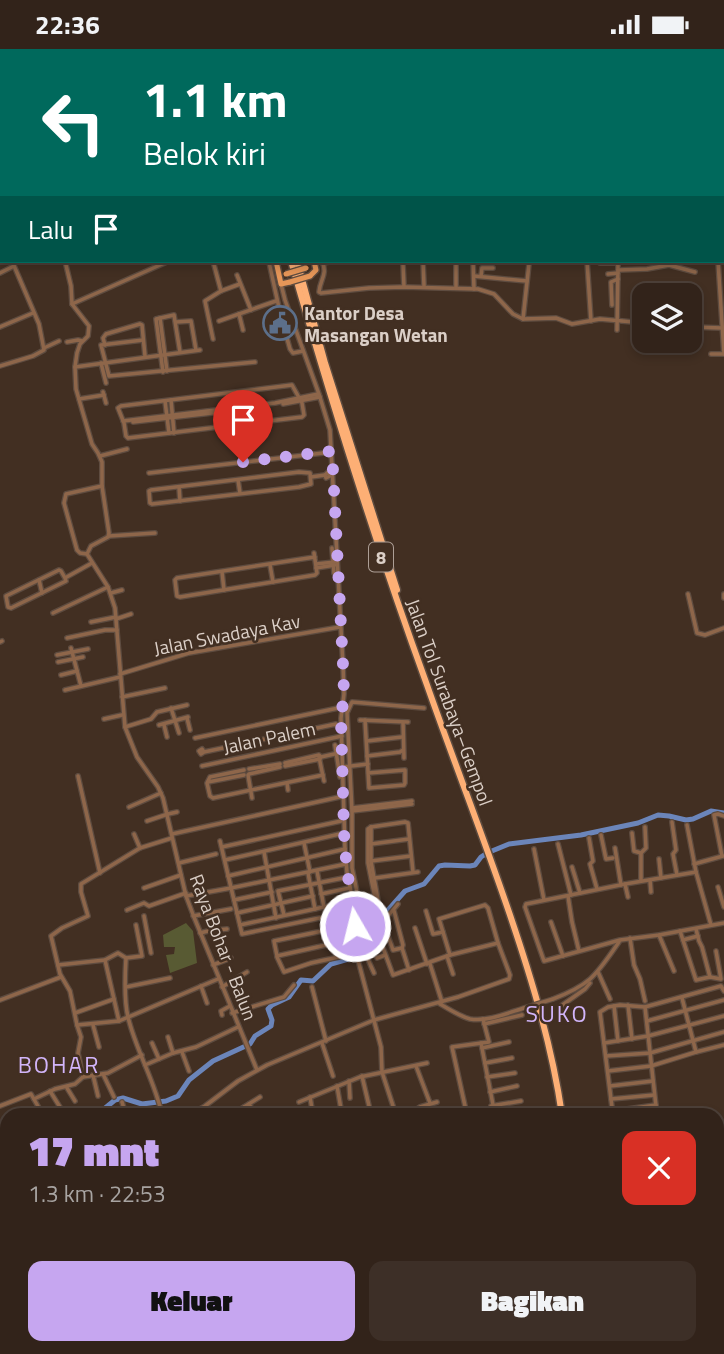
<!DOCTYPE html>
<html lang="id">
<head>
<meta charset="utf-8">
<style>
  :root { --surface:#32231a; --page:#3d2f27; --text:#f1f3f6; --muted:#a8a4a2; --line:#4d4039; --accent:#c6a6f0 }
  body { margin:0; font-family:"Titillium Web",sans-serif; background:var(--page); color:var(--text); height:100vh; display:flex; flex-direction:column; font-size:26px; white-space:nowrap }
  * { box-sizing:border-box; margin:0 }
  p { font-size:23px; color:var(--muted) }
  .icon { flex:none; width:38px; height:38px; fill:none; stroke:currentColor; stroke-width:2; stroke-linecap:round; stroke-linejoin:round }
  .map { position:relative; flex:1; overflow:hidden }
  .panel { position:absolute; left:0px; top:1059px; width:724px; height:247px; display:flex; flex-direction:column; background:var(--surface); border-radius:21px 21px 0 0; box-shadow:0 4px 10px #0003,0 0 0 2px var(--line) }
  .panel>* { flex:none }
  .top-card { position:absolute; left:0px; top:0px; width:724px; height:214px; box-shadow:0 4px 10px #0003,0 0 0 2px var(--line); background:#00695c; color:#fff; overflow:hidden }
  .fabs { position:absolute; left:632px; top:234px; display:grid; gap:14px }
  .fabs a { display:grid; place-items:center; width:70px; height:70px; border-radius:14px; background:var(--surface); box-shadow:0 4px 10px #0003,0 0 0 2px var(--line); font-size:35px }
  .pin { position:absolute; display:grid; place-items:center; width:60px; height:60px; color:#fff; margin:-72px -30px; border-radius:50% 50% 50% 0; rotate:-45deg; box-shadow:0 0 7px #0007 }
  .pin .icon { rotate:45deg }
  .me { position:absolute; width:77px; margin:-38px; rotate:352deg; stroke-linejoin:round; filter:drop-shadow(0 0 5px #0008) }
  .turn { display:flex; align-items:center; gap:24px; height:147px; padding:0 28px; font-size:32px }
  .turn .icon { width:91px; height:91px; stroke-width:2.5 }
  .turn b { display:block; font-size:49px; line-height:60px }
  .then { display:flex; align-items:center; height:66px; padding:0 28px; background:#0003; gap:14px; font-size:26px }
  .round { display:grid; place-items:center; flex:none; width:74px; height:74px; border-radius:14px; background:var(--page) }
  .headline { display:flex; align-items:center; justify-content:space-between; height:119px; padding:0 28px }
  h1 { font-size:42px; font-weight:800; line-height:52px; color:var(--accent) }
  .primary-button { display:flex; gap:14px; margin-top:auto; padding:14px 28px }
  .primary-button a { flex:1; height:80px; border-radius:14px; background:var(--accent); color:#111; font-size:28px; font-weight:800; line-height:80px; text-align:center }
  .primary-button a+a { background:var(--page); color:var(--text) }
  .status { display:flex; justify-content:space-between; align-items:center; height:49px; padding:0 35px; background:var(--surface); direction:ltr }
  .status svg { height:19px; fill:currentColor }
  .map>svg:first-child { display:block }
</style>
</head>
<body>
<div class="status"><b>22:36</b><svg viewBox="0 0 49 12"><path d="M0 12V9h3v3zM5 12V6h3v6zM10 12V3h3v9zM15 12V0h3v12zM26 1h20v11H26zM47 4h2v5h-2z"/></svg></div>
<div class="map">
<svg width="724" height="1305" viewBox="0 0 724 1305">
  <rect width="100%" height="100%" fill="#422f22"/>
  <polygon fill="#585a33" points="186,874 193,882 197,914 170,924 166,906 174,905 175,898 164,898 163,886"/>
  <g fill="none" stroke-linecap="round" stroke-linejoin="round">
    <g stroke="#8d9bbe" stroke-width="2">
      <polyline points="74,1298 75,1305"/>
      <polyline points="207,1305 261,1298"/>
    </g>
    <g stroke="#6b85ba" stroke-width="5">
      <polyline points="0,172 2,171"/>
      <polyline points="82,1066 104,1060 115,1051 123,1049 142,1055 166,1052 178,1047 189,1031 213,1012 250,995 255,987 271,977 272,971 268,960 272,956 289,948 301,931 313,932 331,915 359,907 355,881 381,869 405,842 424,835 439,817 445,816 470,817 475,816 481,808 487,804 509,795 581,786 638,774 658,766 669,767 686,771 693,770 711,762 724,764"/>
      <polyline points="0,1214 7,1213"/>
    </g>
    <g stroke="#5e4c40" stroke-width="6">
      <g id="minor">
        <polyline points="25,0 25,2"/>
        <polyline points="61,0 61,2"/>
        <polyline points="100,0 100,2"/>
        <polyline points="395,0 396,2"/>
        <polyline points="418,0 419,2"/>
        <polyline points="499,0 500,2"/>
        <polyline points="539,0 540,2"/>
        <polyline points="576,0 576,2"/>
        <polyline points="646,0 646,2"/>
        <polyline points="693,0 693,2"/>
        <polyline points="0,1 9,0"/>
        <polyline points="445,2 445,0"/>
        <polyline points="0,16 2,16"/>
        <polyline points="0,32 2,32"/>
        <polyline points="0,140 2,140"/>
        <polyline points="0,156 2,161"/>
        <polyline points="0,164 2,164"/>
        <polyline points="65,212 71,237 72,255 89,277 88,287 80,295 77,304 75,318 76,340 92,395 98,404 102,413 102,437 109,484 108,488 91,497 87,505 108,538 115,559 125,678 137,708 158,738 163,749 186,847 194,868 257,1021"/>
        <polyline points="213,212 221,242"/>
        <path d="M322,212C328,226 320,230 319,243L321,244L369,239L404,238L478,240L494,245L513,265L523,270L556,269L572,275L600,270L644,274"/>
        <polyline points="423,212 424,237"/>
        <polyline points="456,212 456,239"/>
        <polyline points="473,212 474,240"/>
        <polyline points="587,212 591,272"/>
        <polyline points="600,212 600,214 616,214 618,216 617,281"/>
        <polyline points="718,212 724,305"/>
        <polyline points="269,213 281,268 290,300 293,304 303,302"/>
        <polyline points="323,214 335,212"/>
        <polyline points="403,215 404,238"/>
        <polyline points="618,221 647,220 669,216 695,223"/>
        <polyline points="0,224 14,217"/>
        <polyline points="608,225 618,224"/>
        <polyline points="237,226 251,261"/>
        <polyline points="474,227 527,232"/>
        <polyline points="481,227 482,219 493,219"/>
        <polyline points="281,235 285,251 319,345 330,381 343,616 344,645 341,669 345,800 347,823 357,873"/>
        <polyline points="691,238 692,278"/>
        <polyline points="643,248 644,261"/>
        <polyline points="72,255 169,212"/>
        <polyline points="612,256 611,233 618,230"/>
        <polyline points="239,265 243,281"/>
        <polyline points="160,269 167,322"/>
        <polyline points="523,270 529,215"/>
        <polyline points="219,272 276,252"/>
        <polyline points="176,273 191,272 196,301"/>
        <polyline points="0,278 33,264"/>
        <polyline points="692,278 722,279"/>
        <polyline points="213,290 205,252 221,242 240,235"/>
        <polyline points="143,291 101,296 109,327 255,313"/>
        <polyline points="67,293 78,291 82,292"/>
        <polyline points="105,296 103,289 106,285 140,275 142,276 145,307"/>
        <polyline points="44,299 59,292"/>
        <polyline points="711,305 724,305"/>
        <polyline points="101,314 106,334"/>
        <polyline points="0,317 33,307 44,301 39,275 12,212"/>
        <polyline points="75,318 200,301"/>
        <polyline points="163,323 156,270 174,266 180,303"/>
        <polygon points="292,336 302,354 304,366 302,368 128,389 126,387 124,374 118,359 121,357"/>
        <polyline points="103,343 106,354"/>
        <polyline points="238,343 241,375"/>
        <polyline points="79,350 104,346"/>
        <polyline points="171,351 174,384"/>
        <polyline points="165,352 169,384"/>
        <polyline points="283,355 320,348"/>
        <polyline points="123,372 275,354 318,345"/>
        <polyline points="133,373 265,358"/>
        <polyline points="100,407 127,400"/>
        <polygon points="299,423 310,424 311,435 299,438 152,455 150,454 149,442 151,441"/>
        <polygon points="328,423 330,427 326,429 325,426"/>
        <polyline points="149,424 332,403"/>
        <polyline points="311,428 325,426"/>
        <polyline points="238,431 240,444"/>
        <polyline points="179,438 180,452"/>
        <polyline points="109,487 155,484"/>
        <polyline points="332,499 334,524"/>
        <polyline points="314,504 317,524 315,526 180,548 177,547 175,531 177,529 315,508"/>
        <polyline points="87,505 80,504 77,501 64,454 66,445 102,437"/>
        <polyline points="316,515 335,513"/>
        <polyline points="270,516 273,533"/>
        <polyline points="316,519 335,516"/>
        <polyline points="222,523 224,541"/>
        <polyline points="65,529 61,522 59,521 6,547 8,558 11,559 66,532 65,529 92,514"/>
        <polyline points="39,531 42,544"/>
        <polyline points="111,544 122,541"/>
        <polyline points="688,545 697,584 705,586 724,579"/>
        <polyline points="724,545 724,549"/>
        <polyline points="53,564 108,538"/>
        <polyline points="116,570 131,565"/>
        <polyline points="91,573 116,568"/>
        <polyline points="67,589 105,581 117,581"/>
        <polyline points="0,593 2,592"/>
        <polyline points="71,599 81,637"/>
        <polyline points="57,606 88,600"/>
        <polyline points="58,613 83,608"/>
        <polyline points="120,625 189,604 340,578"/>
        <polyline points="61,626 77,622"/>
        <polyline points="65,641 120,628"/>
        <polyline points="122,648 165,639"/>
        <polyline points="171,659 179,684"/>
        <polyline points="187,669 190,681"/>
        <polyline points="104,670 122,666"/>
        <polyline points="360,671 408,673"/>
        <polyline points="365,671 369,739 404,736 405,734 405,721 368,724"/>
        <polyline points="403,673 404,709"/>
        <polyline points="159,676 188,668"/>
        <polyline points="164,676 167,688"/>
        <polyline points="125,678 151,670 157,663 187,656"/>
        <polyline points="195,689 343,658"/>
        <polyline points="367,692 402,688"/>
        <polyline points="335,696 340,728"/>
        <polyline points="204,703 201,705 199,702 202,700 204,703 336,675 338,679 342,680"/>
        <polyline points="367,707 400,703 403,701"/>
        <polyline points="319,708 324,732"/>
        <polyline points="285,714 319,706 321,708"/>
        <polyline points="202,717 342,687"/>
        <polyline points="285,717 320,710 321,708 343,703"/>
        <polyline points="343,718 368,715"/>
        <polyline points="249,720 280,715"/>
        <polyline points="244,721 210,728 207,734 210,747 213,749 323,726"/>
        <polyline points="249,725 280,718"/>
        <polyline points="248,726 252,749"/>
        <polyline points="78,727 100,824"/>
        <polyline points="208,733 244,726"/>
        <polyline points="287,734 288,741"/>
        <polyline points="129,758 161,744"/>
        <polyline points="352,759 412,752"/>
        <polyline points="352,762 412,755"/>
        <polyline points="168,765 177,763"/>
        <polyline points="147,772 168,765"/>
        <polyline points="672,773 676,801 673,805 677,826"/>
        <polyline points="687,776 696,823 711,876"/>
        <polyline points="371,778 405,773 408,774 413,823"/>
        <polyline points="371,778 368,780 368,814 377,859"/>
        <polyline points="371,778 371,812 379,857 377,859"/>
        <polyline points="632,784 634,802 641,804"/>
        <polyline points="134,785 140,799"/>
        <polyline points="172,785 344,747"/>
        <polyline points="601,786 606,810 613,809"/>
        <polyline points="589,789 593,812 590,815 597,840"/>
        <polyline points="220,792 242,885 354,862"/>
        <polyline points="304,794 310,823"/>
        <polyline points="371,795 409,790"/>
        <polyline points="558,795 571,846"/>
        <polyline points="222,798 341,772"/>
        <polyline points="615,799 621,836"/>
        <polyline points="534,800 544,851"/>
        <polyline points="264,803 276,869"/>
        <polyline points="722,807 714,766 718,765 724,767"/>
        <polyline points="659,810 661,829"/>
        <polyline points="225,811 344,784"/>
        <polyline points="371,812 411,807"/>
        <polyline points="179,814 216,805"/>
        <polyline points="694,815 723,807"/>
        <polyline points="572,818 580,844"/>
        <polyline points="317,822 324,858"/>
        <polyline points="696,823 625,835 526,855 525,858 544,912 620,891 659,886 724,874"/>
        <polyline points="308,824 315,860"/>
        <polyline points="228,827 345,800"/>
        <polyline points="375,829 418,823"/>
        <polyline points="650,831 651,843"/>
        <polyline points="641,832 641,804 646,799 645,778"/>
        <polyline points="625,835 628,848"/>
        <polyline points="718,838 724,858"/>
        <polyline points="144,839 181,826"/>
        <polyline points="321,845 350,839"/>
        <polyline points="186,847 231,839 346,815"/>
        <polyline points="568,847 572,873 579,902"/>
        <polyline points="234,851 272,843"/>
        <polyline points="377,859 362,867 357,873 354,887 358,911 381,998 382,1023 396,1066"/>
        <polyline points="127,861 144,854 149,857 186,844"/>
        <polyline points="394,862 403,896 402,899 409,921"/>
        <polyline points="426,862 433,885 443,883"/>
        <polyline points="237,864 313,847"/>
        <polyline points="284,866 278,842 348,828"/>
        <polyline points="144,867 151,904"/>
        <polyline points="193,867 231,860"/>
        <polyline points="362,867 352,819 352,762 347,664 352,653 424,659"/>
        <polyline points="383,873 393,901 402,899"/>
        <polyline points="551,873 563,907"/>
        <polyline points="240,876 352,852"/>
        <polyline points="375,877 393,926 450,906 498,894"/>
        <polyline points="415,879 427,915"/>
        <polyline points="333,880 337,908"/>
        <polyline points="696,880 699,892 702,898 710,928"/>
        <polyline points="680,882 696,931 710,928 721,930 716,902"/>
        <polyline points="200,884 216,880 217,881 227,880"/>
        <polyline points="659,886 674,922"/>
        <polyline points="630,889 634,916 640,930 645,952"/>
        <polyline points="683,891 698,887"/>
        <polyline points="380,892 367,896 362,882 383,873 398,855"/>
        <polyline points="335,894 277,907 274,892 356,875"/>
        <polyline points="447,907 453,925"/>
        <polyline points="277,908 284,923 311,914 357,904"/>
        <path d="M126,909C125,926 124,952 128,968C136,1002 155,1032 162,1066"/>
        <polyline points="126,909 142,907 136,876"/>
        <polyline points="377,909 385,906"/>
        <polyline points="105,911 119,972"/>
        <polyline points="358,912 362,908 366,906 374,924"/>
        <polyline points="430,915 442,953"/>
        <polyline points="58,916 105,911 118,904 126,909"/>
        <polyline points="213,916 231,909"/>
        <polyline points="598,923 610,950"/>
        <polyline points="201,937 207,954"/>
        <polyline points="126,938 170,929"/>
        <polyline points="222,938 247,923"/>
        <polyline points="312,938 326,992"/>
        <polyline points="682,949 696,1003"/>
        <path d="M553,950C592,935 596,926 619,893"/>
        <polyline points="0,951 61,928"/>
        <path d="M440,955C449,960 459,967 470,970C487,973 508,964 524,959"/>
        <polyline points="628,956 632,990"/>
        <polyline points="614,957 618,992"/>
        <polyline points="645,958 657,1066"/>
        <polyline points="75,964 114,950"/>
        <polyline points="232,964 284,948 294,936"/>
        <polyline points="222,966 221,962 230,957"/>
        <polyline points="560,967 561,957 585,940 590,934"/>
        <polyline points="647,972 724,951"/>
        <polyline points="484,975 522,966"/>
        <polyline points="77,976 119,972 218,930"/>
        <polyline points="93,976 99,998"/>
        <polyline points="168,988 173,1004"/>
        <polyline points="152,994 159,1010"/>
        <polyline points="322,994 333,1027"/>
        <polyline points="481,994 495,1066"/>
        <polyline points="604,994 648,987 724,967"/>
        <polyline points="482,999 509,993"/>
        <polyline points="182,1003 189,1022"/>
        <polyline points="606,1007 650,1004 724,983"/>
        <polyline points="485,1014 512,1009"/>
        <polyline points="145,1016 173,1004 196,998 238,978"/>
        <polyline points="416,1017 430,1054"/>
        <polyline points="608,1022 651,1017 696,1003 724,996"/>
        <polyline points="103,1025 114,1048"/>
        <polyline points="93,1026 98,1047"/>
        <polyline points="362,1027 370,1061"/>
        <polyline points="83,1028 78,1004 81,988 77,976 70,942 60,925 51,887 62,879 88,867 81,843 81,835 140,799 172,789"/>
        <polyline points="487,1028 515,1024"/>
        <polyline points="349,1032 350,1049"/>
        <polyline points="337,1037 341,1060"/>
        <polyline points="610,1037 653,1032"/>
        <polyline points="67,1039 75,1052"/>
        <polyline points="50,1042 63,1063 61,1066"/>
        <polyline points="490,1043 517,1037"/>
        <polyline points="310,1048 313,1066"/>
        <polyline points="34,1050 55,1040 75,1035 83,1028 108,1024 142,1006"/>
        <polyline points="611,1050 654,1046"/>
        <polyline points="122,1053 126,1066"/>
        <polyline points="299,1053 360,1028 427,1014"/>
        <polyline points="249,1055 253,1062"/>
        <polyline points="0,1057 31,1045 43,1066"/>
        <polyline points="491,1057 521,1052"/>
        <polyline points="244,1058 249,1066"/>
        <polyline points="613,1062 656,1056"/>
        <polyline points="189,1066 205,1057 238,1032 267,1016 374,971 458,948 509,930 510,926 498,894 488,859 485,856 439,870 450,906"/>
        <polyline points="231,1066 260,1048"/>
        <polyline points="409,1066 420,1058 437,1053"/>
        <polyline points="467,1066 452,998 489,993 483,970"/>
        <polyline points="613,1066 600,963 608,958 620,956 645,958 721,937 724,942"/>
        <polyline points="718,1082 724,1080"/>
        <polyline points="718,1139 724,1136"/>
        <polyline points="718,1169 724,1166"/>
        <polyline points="720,1230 724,1239"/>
        <polyline points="718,1231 724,1228"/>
        <polyline points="718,1256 722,1267"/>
        <polyline points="718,1285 724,1282"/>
        <polyline points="0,1295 4,1305"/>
        <polyline points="29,1298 32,1305"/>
        <polyline points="38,1298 40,1305"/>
        <polyline points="59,1298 62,1305"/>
        <polyline points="101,1298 104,1305"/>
        <polyline points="211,1298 212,1305"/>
        <polyline points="285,1298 287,1305"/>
        <polyline points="303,1298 303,1305"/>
        <polyline points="402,1298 404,1305"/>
        <polyline points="440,1298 443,1305"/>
        <polyline points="492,1298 495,1305"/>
        <polyline points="517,1298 518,1305"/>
        <polyline points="647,1298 650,1305"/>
        <polyline points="667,1298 670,1305"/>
        <polyline points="718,1298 724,1295"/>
        <polyline points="264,1300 265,1305"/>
        <polyline points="360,1300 364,1298"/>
        <polyline points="388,1300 398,1298"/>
        <polyline points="249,1302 250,1305"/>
        <polyline points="231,1304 231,1305"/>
        <polyline points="39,1305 54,1298"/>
        <polyline points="142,1305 166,1298"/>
        <polyline points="182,1305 182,1298"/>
        <polyline points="546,1305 556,1303"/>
        <polyline points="640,1305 644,1298"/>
        <polyline points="685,1305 701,1298"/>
      </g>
    </g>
    <g stroke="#5e4c40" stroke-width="8">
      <g id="major">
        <polyline points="456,2 457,0"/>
        <polyline points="0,175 2,174"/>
        <polyline points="276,212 281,235 290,233"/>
        <polyline points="310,227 316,221 314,212"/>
      </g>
    </g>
    <g stroke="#5e4c40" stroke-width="9">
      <g id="highway">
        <polyline points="218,0 219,2"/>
        <polyline points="225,0 226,2"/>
        <path d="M291,212C332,355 376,496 427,636C454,713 484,789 510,866C532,931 552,997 562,1066"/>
        <polyline points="297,212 325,314 397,541"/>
        <polyline points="578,1305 578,1298"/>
        <polyline points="582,1305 583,1298"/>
      </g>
    </g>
    <use href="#minor" stroke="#8e664a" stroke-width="3.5"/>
    <use href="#major" stroke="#e69658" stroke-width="5"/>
    <use href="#highway" stroke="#fdaf75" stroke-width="6"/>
    <g stroke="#5e4c40" stroke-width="6" stroke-linecap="butt">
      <polyline id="minor-bridge" points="524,959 553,950"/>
    </g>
    <g stroke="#5e4c40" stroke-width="8" stroke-linecap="butt">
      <g id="major-bridge">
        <polyline points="286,225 306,219"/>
        <polyline points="290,233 310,227"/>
      </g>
    </g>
    <use href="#minor-bridge" stroke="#8e664a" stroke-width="3.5"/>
    <use href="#major-bridge" stroke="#e69658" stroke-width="5"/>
  </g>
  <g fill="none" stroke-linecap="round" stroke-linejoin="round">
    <polyline stroke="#c6a6f0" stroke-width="12" stroke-dasharray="0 21.6" points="243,413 332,402 343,616 344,645 341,669 344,784 347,823 357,873 355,877"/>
  </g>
  <defs>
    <g id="civic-ring" transform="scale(1.75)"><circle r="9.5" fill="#422f22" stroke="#5c6f8a" stroke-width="1.5"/><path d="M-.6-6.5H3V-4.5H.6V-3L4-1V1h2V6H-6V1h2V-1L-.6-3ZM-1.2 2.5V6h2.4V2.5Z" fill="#5c6f8a"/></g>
  </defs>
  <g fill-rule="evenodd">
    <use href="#civic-ring" x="280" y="274"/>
  </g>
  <g text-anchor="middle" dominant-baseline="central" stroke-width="5" stroke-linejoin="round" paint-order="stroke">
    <rect fill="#422f22" stroke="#ad9f96" stroke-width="2" x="369" y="493.5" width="24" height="29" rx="5"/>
    <g font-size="18" font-weight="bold" fill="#dbcfc7">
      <text x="381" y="508">8</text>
    </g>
    <g font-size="19" font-weight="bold" fill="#dbcfc7" stroke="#422f22" text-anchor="start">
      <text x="304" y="263">Kantor Desa<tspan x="304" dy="22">Masangan Wetan</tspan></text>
    </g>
    <g font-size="19" fill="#dbcfc7" stroke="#422f22">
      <text transform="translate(227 585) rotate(-11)">Jalan Swadaya Kav</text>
      <text transform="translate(450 653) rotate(70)">Jalan Tol Surabaya–Gempol</text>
      <text transform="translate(269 688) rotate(-12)">Jalan Palem</text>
      <text transform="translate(224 898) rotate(69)">Raya Bohar - Balun</text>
    </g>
    <g font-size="23" letter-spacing="2" fill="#d2b5fa" stroke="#422f22">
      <text x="557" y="964">SUKO</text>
      <text x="59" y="1015">BOHAR</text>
    </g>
  </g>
</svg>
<div class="fabs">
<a><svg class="icon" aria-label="layers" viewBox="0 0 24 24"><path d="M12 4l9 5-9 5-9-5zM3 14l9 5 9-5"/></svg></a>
</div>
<div class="pin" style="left:243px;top:413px;background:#d93025"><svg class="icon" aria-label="arrive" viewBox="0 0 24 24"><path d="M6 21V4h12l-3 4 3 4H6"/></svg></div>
<svg class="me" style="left:355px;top:877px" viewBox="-20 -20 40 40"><circle r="17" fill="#c6a6f0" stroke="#fff" stroke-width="3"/><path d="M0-11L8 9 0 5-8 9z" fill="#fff"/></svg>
<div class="top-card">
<div class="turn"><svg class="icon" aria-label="left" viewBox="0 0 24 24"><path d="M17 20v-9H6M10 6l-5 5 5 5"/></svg><div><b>1.1 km</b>Belok kiri</div></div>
<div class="then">Lalu<svg class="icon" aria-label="arrive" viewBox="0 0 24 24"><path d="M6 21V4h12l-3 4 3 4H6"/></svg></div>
</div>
<section class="panel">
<div class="headline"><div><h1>17 mnt</h1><p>1.3 km · 22:53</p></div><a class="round" style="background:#d93025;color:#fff"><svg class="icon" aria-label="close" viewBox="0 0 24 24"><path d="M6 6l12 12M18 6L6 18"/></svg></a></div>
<div class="primary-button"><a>Keluar</a><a>Bagikan</a></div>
</section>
</div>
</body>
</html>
